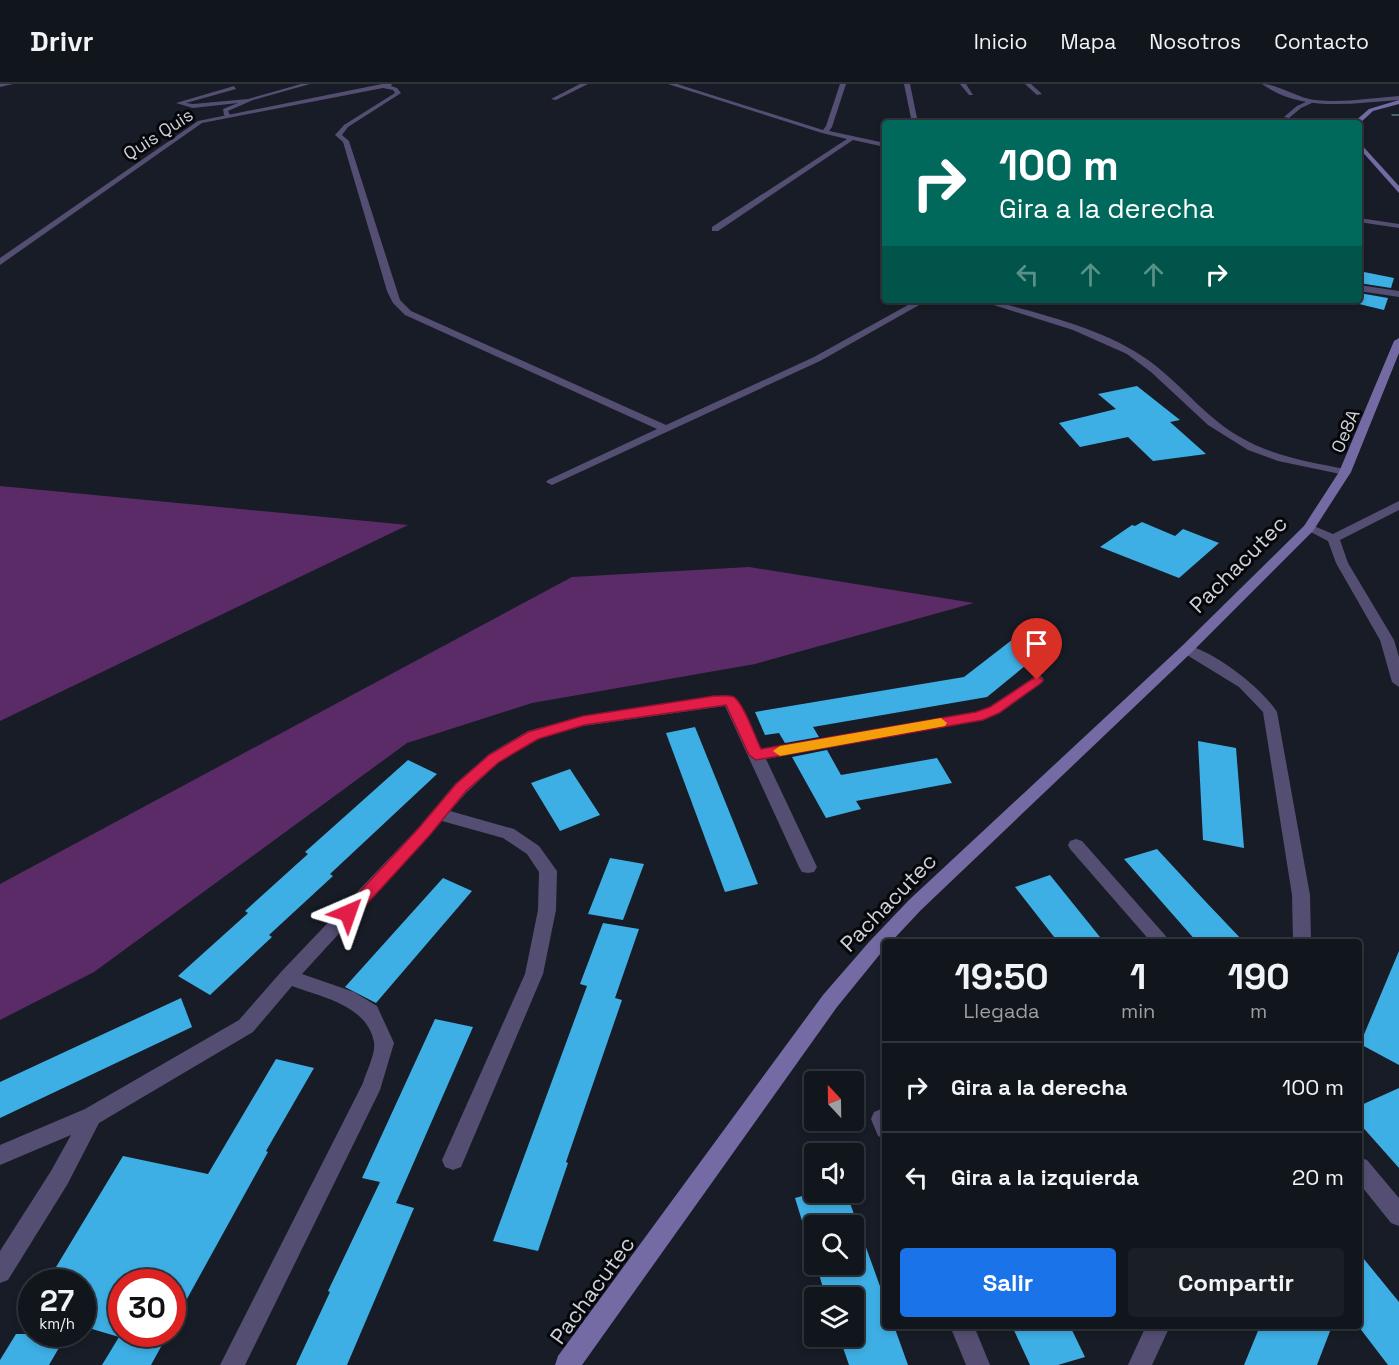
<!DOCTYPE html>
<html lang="es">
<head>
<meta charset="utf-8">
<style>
  :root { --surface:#11151c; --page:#1a1e25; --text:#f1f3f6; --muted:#9c9fa3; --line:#30343b; --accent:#1a73e8 }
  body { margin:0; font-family:"Space Grotesk",sans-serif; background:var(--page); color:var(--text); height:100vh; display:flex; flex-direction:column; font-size:22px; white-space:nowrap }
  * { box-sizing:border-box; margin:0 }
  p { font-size:20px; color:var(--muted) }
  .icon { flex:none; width:33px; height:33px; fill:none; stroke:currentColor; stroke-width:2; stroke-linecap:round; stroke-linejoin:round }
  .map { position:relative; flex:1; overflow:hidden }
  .details { position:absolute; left:882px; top:855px; width:480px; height:390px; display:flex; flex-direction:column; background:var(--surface); border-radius:6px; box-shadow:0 3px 9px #0003,0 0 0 2px var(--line) }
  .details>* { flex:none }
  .hud { position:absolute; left:882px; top:36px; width:480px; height:183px; border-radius:6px; box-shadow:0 3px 9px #0003,0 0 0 2px var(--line); background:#00695c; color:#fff; overflow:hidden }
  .needle { width:39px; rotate:338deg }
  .fabs { position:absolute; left:804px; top:987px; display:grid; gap:12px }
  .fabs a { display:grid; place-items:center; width:60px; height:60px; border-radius:6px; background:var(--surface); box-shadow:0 3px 9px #0003,0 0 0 2px var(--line); font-size:30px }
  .speed { position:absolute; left:18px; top:1185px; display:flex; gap:12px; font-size:30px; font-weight:700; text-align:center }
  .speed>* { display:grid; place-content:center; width:78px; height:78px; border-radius:50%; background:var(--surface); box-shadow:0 3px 9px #0003,0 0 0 2px var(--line); line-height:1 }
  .speed small { font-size:15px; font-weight:400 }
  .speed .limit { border:9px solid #d22; background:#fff; color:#111 }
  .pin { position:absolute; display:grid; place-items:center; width:51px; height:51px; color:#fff; margin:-62px -26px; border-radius:50% 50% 50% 0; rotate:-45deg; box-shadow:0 0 6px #0007 }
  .pin .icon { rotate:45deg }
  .me { position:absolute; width:66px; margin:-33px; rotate:43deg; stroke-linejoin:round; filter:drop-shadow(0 0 4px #0008) }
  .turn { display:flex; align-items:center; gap:21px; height:126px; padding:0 18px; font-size:27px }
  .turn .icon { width:78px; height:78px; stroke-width:2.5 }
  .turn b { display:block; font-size:42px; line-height:51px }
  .lanes { display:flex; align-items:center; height:57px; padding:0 18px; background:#0003; justify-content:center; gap:30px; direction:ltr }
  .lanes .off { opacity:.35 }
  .eta { display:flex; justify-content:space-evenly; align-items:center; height:102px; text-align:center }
  .eta b { font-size:36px; font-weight:700; line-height:42px }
  .primary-button { display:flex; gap:12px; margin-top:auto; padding:12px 18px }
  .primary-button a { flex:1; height:69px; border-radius:6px; background:var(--accent); color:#fff; font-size:24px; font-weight:700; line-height:69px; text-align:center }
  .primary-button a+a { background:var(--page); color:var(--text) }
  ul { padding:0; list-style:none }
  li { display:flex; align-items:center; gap:18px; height:90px; padding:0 18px; border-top:2px solid var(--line) }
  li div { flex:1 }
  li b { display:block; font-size:22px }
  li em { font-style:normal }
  header { display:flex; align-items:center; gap:36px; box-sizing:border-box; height:84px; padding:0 30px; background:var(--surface); border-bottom:2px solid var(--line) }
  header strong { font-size:28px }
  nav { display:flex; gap:33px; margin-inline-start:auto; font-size:21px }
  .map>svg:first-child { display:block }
</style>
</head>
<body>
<header>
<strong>Drivr</strong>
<nav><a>Inicio</a><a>Mapa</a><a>Nosotros</a><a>Contacto</a></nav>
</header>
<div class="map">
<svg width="1399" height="1281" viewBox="0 0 1399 1281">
  <rect width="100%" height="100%" fill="#171c26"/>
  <g fill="#5b2b68">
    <polygon points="0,402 408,441 0,637"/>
    <polygon points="749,483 974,519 755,580 532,619 407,659 94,888 0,936 0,800 572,493"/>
  </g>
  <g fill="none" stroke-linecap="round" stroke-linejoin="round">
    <polygon fill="#41666c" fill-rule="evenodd" points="1391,30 1399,30 1399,32 1392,32"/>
  </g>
  <g fill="#3eafe5">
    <polygon points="1359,187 1394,194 1391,204 1359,199"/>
    <polygon points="1359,209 1388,214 1384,226 1359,220"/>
    <polygon points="1137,302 1180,336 1170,338 1206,370 1153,377 1128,353 1080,363 1059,339 1116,325 1098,310"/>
    <polygon points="1142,438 1175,452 1183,445 1219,459 1179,494 1100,463 1132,441 1135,442"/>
    <polygon points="1030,542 1058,555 987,613 813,643 819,653 785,659 779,649 765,651 755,628 964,593"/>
    <polygon points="695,643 735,742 758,800 725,808 666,649"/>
    <polygon points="1198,657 1236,664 1244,764 1203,756"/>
    <polygon points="827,666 841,691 937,674 952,699 856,717 861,725 826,734 792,673"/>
    <polygon points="408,676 437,690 330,790 333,792 269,851 272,853 210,911 178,892 248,829 245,827 308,770 305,768"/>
    <polygon points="570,685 600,731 560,747 531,699"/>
    <polygon points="1157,765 1205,817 1244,858 1197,858 1124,775"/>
    <polygon points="610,774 644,780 623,836 588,830"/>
    <polygon points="1050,791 1104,858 1058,858 1015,803"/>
    <polygon points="443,794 472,807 376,919 345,903"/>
    <polygon points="603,839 639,845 615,914 622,916 566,1078 568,1079 538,1167 493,1157 587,902 580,900"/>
    <polygon points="1399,867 1399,981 1360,960"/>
    <polygon points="181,914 192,943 0,1034 0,998"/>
    <polygon points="435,935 473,943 396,1119 414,1124 347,1281 296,1281 330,1208 328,1207 380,1098 362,1094"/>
    <polygon points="276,975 314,984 266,1067 268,1068 172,1242 172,1198 122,1198 122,1250 168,1250 151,1281 102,1281 119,1253 82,1242 82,1198 47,1198 123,1072 208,1090"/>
    <polygon points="1399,1004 1399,1084 1359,1039 1359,1022"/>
    <polygon points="817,1108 846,1108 885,1216 885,1242 894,1242 908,1281 849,1281 839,1252 854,1252 854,1214 826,1214 816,1180 854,1180 854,1142 814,1142 814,1176 795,1114"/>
    <polygon points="1359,1169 1399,1218 1399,1281 1388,1281 1359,1243"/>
    <polygon points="1012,1242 1070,1242 1085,1273 1058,1281 1030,1281"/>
    <polygon points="1260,1242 1332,1242 1317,1281 1244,1281"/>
    <polygon points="16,1250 67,1250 49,1281 0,1281 0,1276"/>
  </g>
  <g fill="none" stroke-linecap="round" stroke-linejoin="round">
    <g fill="#544f72" fill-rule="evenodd">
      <polygon points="301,0 310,0 253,16 228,27 230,31 227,33 224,31 223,25 238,19 193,24 176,19 234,2 236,5 186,19 193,20 248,15"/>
      <polygon points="1310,16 1312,19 1301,24 1289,34 1284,33 1297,22"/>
    </g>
    <g fill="#544f72" fill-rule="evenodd">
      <polygon points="0,0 13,0 0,3"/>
      <polygon points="382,0 392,0 391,2 397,4 401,9 348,43 342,51 349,57 400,216 411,227 666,341 814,273 917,216 928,216 820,277 552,401 546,398 548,396 657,345 405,231 393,219 387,207 343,58 335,51 344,41 395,9 393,6 383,4 202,39 0,181 0,174 198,37"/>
      <polygon points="580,0 588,0 556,16 551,15"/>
      <polygon points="668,0 677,0 823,46 826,42 840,0 846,0 832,43 829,47 885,59 885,63 853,56 718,147 712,147 712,143 847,55 822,49"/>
      <polygon points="904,0 910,0 918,39 912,39"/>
      <polygon points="960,0 966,0 973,11 969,11"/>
      <polygon points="1025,0 1031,0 1042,10 1037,11"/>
      <path d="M1262,0C1278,0 1297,14 1315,16C1343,19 1371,14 1399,12V16C1353,19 1302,29 1262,0Z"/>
      <polygon points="1359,134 1399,140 1399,144 1359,138"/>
      <polygon points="1359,201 1399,207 1399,213 1359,207"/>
      <path d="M978,216C995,216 1010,222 1027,226C1072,239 1118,252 1156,282C1185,305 1208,335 1240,353C1272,372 1309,378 1345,385L1351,388L1345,391L1278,377L1248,366L1208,341L1151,288L1127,270L1073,246Z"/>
      <polygon points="1399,417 1399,426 1340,456 1348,479 1394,556 1399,573 1399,603 1392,598 1380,556 1336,479 1328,457 1303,444 1309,440 1333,450"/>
      <path d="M1187,561C1215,568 1262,604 1277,628L1310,811L1311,858H1293L1292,811L1263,628L1239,603L1182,568L1180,565L1182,562Z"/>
      <path d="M1037,591L1042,593L1044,596L1042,599L1000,629L983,636L766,675L817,783L814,788L808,789L802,788L799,783L725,622L583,642L538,655L499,678L467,708L450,727L514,745L539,762L557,787L556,826L543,890L461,1083L453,1086L445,1083L442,1076L525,890L538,826L539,788L527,770L503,754L442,737L302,890L354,908L377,922L394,959L380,1006L245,1281H220L363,999C366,988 376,969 374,958C367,921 321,913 292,902L253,948L99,1039L67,1101L8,1196L0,1199V1167L51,1087L71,1051L0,1081V1061L85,1025L239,936L281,888L418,744L455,700L489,670L528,647L583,632L714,612L734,614L742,624L761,665L975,629L990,623Z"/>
      <polygon points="1076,755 1082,757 1171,858 1151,858 1070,765 1068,761 1070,757"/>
      <polygon points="881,1025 885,1027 885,1055 878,1052 871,1035 874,1028"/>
      <polygon points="1359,1073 1367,1076 1399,1114 1399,1142 1391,1139 1359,1099"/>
      <polygon points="950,1242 974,1242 990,1281 966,1281"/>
      <polygon points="1146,1242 1170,1242 1152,1281 1128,1281"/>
    </g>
    <g fill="#746ba4" fill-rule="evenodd">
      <polygon points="1399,16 1399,20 1373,27 1359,40 1353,39 1369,25"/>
      <polygon points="1359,58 1399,102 1399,109 1359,64"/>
      <polygon points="1399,254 1399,269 1351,388 1313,447 1192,568 921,826 891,858 885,858 885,864 837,923 582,1281 555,1281 558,1272 823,911 869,858 909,816 1182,562 1304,442 1339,388 1394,257"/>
    </g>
  </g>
  <path fill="#e11d48" stroke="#92132f" stroke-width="1.5" d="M1037,592L1043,596L1041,599L999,629L983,636L756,676L749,671L726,621L584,641L538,655L499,678L466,707L429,752L354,834L348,835L342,834L340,829L418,745L456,700L489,671L528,648L583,632L714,612C720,612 729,611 734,613C744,620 755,653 761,665L976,628L990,623Z"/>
  <polygon fill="#f59e0b" points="941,634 947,639 945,642 780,672 773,667 780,662"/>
  <g text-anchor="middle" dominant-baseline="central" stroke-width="6" stroke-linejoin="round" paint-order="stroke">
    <g font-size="18" fill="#cfd2d9" stroke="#05070b">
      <text transform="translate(158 50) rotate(-33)">Quis Quis</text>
      <text transform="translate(1345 347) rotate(-67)">Oe8A</text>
    </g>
    <g font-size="22" fill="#cfd2d9" stroke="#05070b">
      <text transform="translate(1238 480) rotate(-45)">Pachacutec</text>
      <text transform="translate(888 818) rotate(-46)">Pachacutec</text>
      <text transform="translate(592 1206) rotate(-54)">Pachacutec</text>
    </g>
  </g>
</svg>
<div class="fabs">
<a><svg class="needle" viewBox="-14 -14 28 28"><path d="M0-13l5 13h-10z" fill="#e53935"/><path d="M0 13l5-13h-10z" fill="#9c9fa3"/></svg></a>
<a><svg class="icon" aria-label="sound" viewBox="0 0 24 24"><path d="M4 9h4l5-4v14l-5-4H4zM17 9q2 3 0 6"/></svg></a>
<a><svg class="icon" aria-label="search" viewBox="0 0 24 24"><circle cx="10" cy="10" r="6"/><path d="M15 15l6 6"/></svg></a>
<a><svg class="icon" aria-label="layers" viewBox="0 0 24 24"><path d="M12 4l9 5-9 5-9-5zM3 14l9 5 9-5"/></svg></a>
</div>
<div class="speed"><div>27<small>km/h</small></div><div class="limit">30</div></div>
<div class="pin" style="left:1037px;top:596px;background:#d93025"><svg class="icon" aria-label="arrive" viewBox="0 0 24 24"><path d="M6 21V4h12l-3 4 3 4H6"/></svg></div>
<svg class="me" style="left:348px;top:829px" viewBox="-20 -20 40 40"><path d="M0-17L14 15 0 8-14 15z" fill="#e11d48" stroke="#fff" stroke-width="4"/></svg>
<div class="hud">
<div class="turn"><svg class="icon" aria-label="right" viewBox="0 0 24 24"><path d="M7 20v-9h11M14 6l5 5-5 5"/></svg><div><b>100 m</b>Gira a la derecha</div></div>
<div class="lanes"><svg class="icon off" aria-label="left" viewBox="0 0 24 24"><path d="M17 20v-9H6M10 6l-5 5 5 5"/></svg><svg class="icon off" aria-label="ahead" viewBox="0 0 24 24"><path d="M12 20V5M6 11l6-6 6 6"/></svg><svg class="icon off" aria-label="ahead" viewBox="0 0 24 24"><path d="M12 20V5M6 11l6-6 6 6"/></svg><svg class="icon" aria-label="right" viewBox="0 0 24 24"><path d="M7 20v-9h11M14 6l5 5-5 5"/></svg></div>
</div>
<section class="details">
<div class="eta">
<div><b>19:50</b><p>Llegada</p></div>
<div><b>1</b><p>min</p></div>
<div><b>190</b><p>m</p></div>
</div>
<ul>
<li><svg class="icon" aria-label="right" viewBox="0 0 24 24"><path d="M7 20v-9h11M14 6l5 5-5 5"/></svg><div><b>Gira a la derecha</b></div><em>100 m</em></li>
<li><svg class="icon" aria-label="left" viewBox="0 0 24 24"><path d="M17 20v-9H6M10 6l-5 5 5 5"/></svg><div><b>Gira a la izquierda</b></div><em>20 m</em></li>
</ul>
<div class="primary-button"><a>Salir</a><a>Compartir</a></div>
</section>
</div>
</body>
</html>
